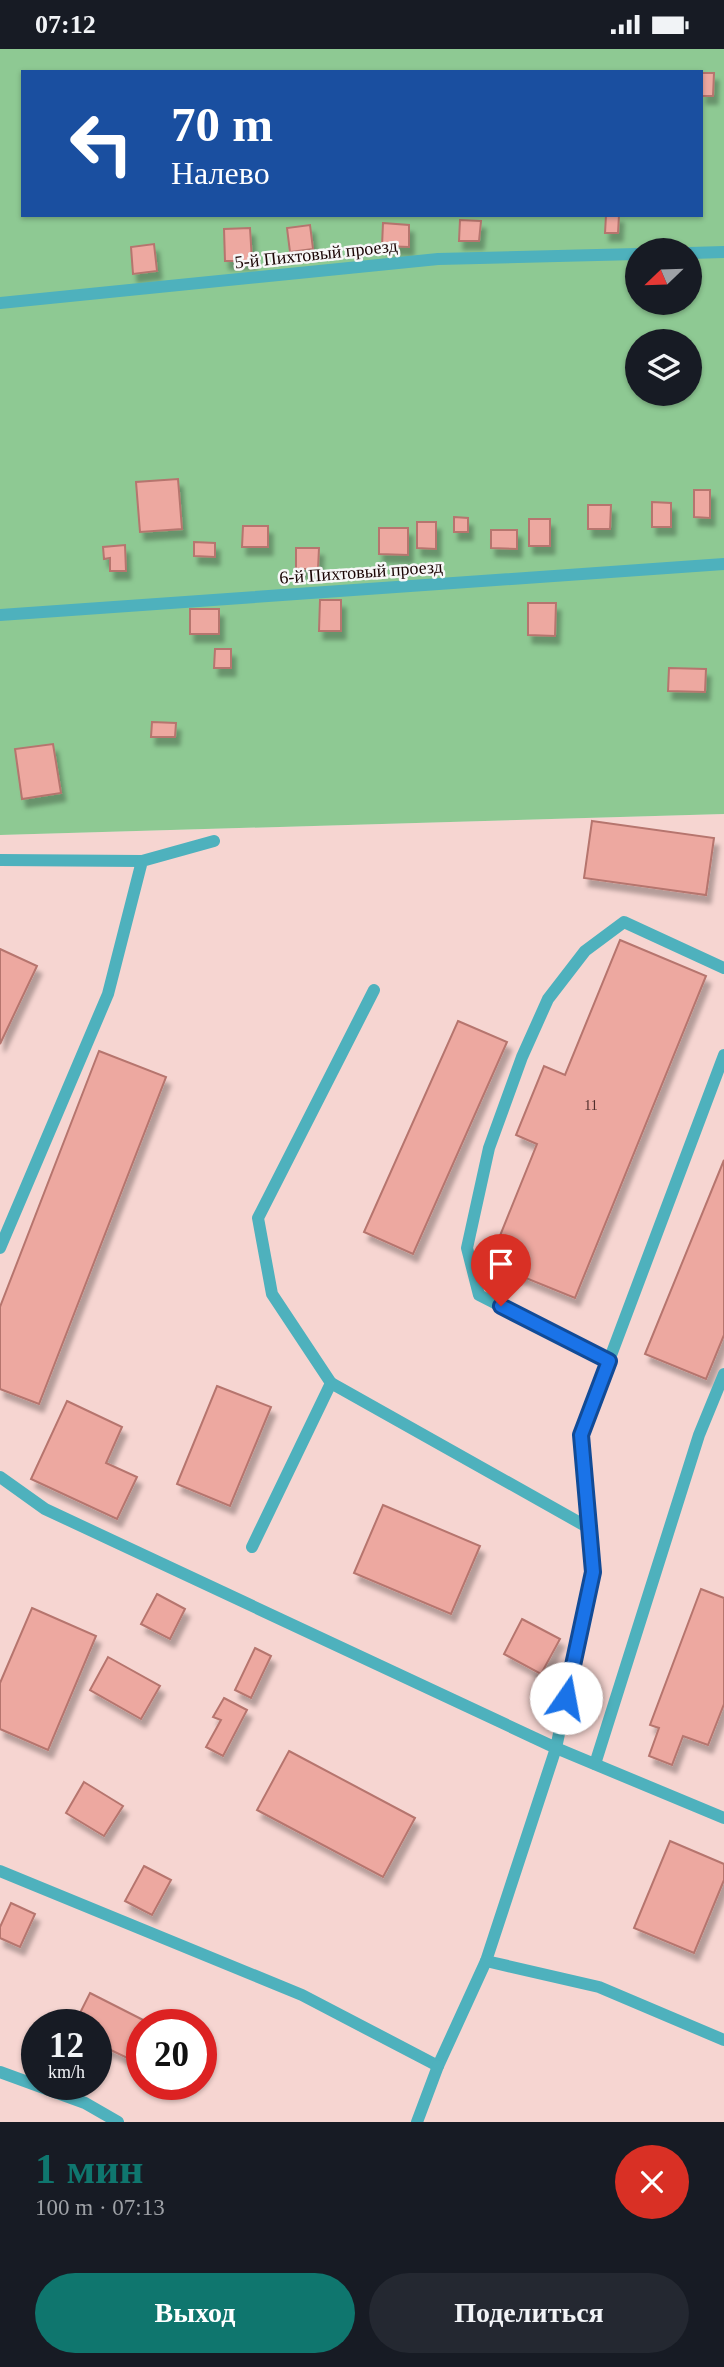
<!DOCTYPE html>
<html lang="ru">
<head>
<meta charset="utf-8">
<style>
  :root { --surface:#171b24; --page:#242831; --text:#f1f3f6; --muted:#9ea1a6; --accent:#0f766e }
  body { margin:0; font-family:"Times New Roman",serif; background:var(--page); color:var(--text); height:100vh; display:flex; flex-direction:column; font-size:26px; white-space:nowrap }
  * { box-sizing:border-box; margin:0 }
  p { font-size:23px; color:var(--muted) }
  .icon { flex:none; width:38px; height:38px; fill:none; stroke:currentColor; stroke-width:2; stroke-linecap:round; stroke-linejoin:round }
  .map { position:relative; height:2073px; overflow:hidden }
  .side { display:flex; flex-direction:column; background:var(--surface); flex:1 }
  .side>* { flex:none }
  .banner { position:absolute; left:21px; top:21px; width:682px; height:147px; border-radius:0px; box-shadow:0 2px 5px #0004; background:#1a4fa0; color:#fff; overflow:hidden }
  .needle { width:46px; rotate:247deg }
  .controls { position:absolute; left:625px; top:189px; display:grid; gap:14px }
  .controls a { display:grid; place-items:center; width:77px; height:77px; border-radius:50%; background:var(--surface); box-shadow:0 2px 5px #0004; font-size:35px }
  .speed { position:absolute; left:21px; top:1960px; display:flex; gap:14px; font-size:35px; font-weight:700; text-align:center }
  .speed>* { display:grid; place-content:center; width:91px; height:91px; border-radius:50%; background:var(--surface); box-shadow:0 2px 5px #0004; line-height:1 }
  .speed small { font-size:18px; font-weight:400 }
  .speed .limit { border:10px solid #d22; background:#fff; color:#111 }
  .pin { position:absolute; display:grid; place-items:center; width:60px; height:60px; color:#fff; margin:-72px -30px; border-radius:50% 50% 50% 0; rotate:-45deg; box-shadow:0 0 7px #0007 }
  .pin .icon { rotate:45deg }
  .me { position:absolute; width:77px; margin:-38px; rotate:12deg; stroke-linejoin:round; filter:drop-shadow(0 0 5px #0008) }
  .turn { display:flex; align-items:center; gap:24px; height:147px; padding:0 35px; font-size:32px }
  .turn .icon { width:91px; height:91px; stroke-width:2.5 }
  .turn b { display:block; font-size:49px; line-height:60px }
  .round { display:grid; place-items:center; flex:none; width:74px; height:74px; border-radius:37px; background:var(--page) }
  .overview { display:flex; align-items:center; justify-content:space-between; height:119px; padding:0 35px }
  h1 { font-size:42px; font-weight:700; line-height:52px; color:var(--accent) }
  .primary-button { display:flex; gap:14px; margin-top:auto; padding:14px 35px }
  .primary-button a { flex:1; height:80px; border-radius:42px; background:var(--accent); color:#fff; font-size:28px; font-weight:700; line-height:80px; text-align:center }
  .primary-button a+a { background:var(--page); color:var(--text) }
  .status { display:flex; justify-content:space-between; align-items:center; height:49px; padding:0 35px; background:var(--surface); direction:ltr }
  .status svg { height:19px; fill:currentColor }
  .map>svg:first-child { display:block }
</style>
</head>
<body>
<div class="status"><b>07:12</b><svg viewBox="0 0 49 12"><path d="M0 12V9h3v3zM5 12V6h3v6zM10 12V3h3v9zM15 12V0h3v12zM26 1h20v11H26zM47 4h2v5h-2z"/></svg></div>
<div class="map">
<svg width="724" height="2073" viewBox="0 0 724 2073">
  <defs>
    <filter id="shadow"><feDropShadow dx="4.5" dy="8" stdDeviation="2" flood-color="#0004"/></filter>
  </defs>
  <rect width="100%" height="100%" fill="#f5e6e4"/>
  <path fill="#f6d5d1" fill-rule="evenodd" d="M724,765V2073H0V786ZM37,1976H96V2035H37ZM142,1976H201V2035H142Z"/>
  <path fill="#8ec993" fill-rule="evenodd" d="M0,0H724V765L0,786ZM23,23H702V166H23ZM637,201H690V254H637ZM637,292H690V345H637Z"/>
  <g fill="#eda8a0" stroke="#b6756e" stroke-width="2" filter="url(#shadow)">
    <polygon points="702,24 714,24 713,47 702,47"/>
    <polygon points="606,166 619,166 618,184 605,184"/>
    <polygon points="460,171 481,172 479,192 459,192"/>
    <polygon points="383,174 409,176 409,198 382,197"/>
    <polygon points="310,176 313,200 290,203 287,179"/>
    <polygon points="250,179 252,212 225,212 224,180"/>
    <polygon points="154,195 157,222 133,225 131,198"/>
    <polygon points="178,430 182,480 140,483 136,433"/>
    <polygon points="694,441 710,441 710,469 694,468"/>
    <polygon points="652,453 671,454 671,478 652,478"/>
    <polygon points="588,456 611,456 610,480 588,480"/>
    <polygon points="454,468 468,469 468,483 454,483"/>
    <rect x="529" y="470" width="21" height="27"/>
    <polygon points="417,473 436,473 436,500 417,499"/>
    <polygon points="243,477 268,477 268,498 242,498"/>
    <polygon points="379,479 408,479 408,506 379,505"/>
    <polygon points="491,481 517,481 517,500 491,499"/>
    <polygon points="194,493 215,494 215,508 194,507"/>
    <polygon points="125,496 126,522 110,522 110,509 104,510 103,498"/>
    <polygon points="296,499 319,499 318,520 296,520"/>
    <polygon points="320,551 341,551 341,582 319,582"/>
    <polygon points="528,554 556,554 555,587 528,586"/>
    <rect x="190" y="560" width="29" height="25"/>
    <polygon points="215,600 231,600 231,619 214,619"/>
    <polygon points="669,619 706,620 705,643 668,642"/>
    <polygon points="152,673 176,674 175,688 151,688"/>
    <polygon points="53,695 61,744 22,750 15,700"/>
    <polygon points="592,772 714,789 706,846 584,829"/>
    <polygon points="620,891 706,927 575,1249 489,1214 537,1095 516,1086 544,1017 565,1026"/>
    <polygon points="0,900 37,917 0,995"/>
    <polygon points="458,972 507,993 413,1205 364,1183"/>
    <polygon points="99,1002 166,1028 39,1355 0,1340 0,1258"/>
    <polygon points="724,1111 724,1286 706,1330 645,1305"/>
    <polygon points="217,1337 271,1358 230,1457 177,1435"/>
    <polygon points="67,1352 122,1378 106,1414 137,1428 117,1470 31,1430"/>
    <polygon points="383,1456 480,1497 451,1565 354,1524"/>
    <polygon points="701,1540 724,1549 724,1655 708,1696 683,1687 672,1716 649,1707 659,1679 650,1676"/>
    <polygon points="157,1545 185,1560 170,1590 141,1575"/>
    <polygon points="32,1559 96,1587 48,1701 0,1680 0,1634"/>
    <polygon points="522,1570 560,1590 541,1625 504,1605"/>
    <polygon points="255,1599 271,1607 251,1649 235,1641"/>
    <polygon points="108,1608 160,1637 141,1670 90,1641"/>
    <polygon points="224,1649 247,1661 223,1707 206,1698 221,1671 213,1668"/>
    <polygon points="289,1702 415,1769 383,1828 257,1761"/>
    <polygon points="84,1733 123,1757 104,1787 66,1764"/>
    <polygon points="670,1792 724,1815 724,1831 694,1904 634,1879"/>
    <polygon points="144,1817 171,1831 152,1866 125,1852"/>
    <polygon points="11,1854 35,1865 20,1898 0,1889 0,1878"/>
    <polygon points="90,1944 153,1976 142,1976 142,2016 96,1994 96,1976 74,1976"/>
  </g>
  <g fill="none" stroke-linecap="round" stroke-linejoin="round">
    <g stroke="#4eb1bd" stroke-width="12">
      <polyline points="690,204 724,203"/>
      <polyline points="0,254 438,210 637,205"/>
      <polyline points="0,566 724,515"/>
      <polyline points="0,811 142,812"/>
      <polyline points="0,1199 108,945 142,812 214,792"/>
      <polyline points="609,1312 479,1246 467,1199 489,1099 522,1008 548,950 585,902 624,873 724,919"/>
      <polyline points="331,1334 272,1245 258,1169 374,941"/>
      <polyline points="0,1428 45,1460 556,1699 593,1523 581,1386 724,1006"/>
      <polyline points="252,1498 331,1334 589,1479"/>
      <polyline points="595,1715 699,1386 724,1325"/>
      <polyline points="724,1769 556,1699 486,1912 599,1938 724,1991"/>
      <polyline points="0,1822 302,1946 438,2017 486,1912"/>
      <polyline points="0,2023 85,2054 118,2073"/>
      <polyline points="417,2073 438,2017"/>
    </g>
  </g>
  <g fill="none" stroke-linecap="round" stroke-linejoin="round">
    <g stroke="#114b97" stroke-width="18">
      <polyline id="route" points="501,1257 609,1312 581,1386 593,1523 566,1649"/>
    </g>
    <use href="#route" stroke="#1a73e8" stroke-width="12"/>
  </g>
  <g text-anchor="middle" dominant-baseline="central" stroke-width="5" stroke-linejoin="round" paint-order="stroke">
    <g font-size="14" fill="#4f2e2b">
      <text x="591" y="1056">11</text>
    </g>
    <g font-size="18" fill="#1a0504" stroke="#f7f7f7">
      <text transform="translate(316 205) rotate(-6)">5-й Пихтовый проезд</text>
      <text transform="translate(361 523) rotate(-4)">6-й Пихтовый проезд</text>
    </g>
  </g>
</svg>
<div class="controls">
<a><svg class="needle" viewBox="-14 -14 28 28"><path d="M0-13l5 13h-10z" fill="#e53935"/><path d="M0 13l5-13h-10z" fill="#9ea1a6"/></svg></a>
<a><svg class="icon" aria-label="layers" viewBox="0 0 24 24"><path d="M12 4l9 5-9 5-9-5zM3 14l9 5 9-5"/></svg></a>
</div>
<div class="speed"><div>12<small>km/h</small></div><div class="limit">20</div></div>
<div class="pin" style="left:501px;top:1257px;background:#d93025"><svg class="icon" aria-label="arrive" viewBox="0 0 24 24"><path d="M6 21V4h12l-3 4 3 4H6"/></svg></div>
<svg class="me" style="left:566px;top:1649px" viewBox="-20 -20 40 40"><circle r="19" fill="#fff"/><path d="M0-13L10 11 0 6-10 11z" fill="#1a73e8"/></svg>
<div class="banner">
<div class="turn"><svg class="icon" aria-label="left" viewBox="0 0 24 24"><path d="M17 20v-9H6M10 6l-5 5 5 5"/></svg><div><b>70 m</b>Налево</div></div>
</div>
</div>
<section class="side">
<div class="overview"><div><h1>1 мин</h1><p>100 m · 07:13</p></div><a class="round" style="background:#d93025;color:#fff"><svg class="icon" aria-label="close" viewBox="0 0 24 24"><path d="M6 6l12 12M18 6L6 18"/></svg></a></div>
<div class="primary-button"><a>Выход</a><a>Поделиться</a></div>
</section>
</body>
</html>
